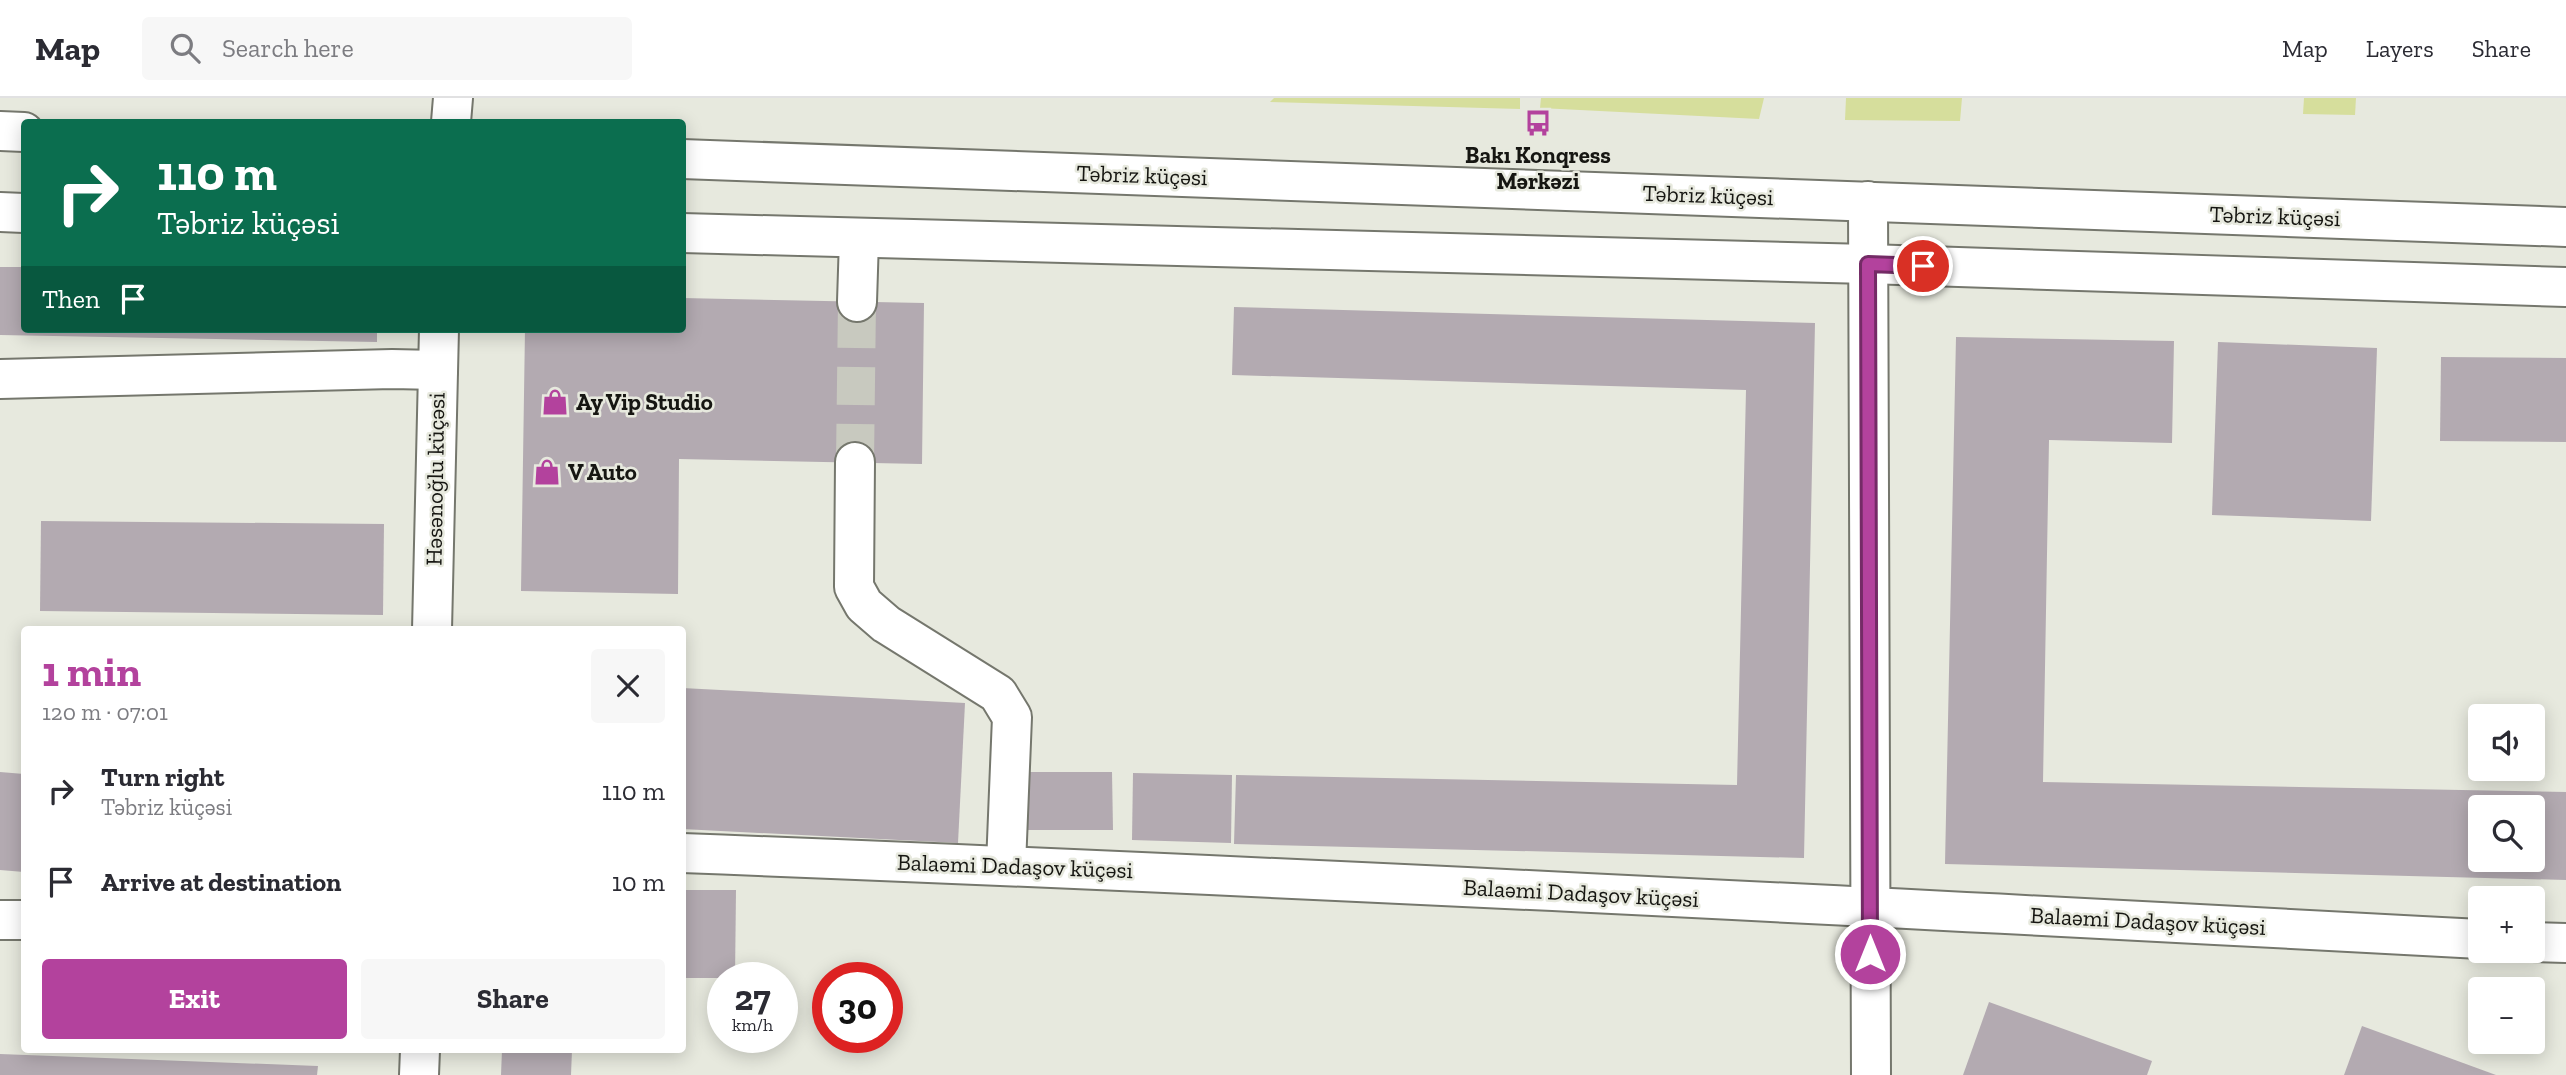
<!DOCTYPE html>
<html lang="en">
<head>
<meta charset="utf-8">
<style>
  :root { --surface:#fff; --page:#f7f7f7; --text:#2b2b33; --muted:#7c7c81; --line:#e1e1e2; --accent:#b3429d }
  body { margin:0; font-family:"Zilla Slab",serif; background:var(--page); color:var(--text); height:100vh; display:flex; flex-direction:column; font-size:26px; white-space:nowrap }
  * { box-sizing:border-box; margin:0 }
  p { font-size:23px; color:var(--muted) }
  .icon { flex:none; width:38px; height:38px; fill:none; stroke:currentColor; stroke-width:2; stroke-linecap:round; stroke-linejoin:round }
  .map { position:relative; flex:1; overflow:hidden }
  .side { position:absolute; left:21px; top:528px; width:665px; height:427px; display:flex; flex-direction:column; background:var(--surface); border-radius:7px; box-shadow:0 4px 18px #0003 }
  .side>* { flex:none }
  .banner { position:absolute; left:21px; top:21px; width:665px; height:214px; border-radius:7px; box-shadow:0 4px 18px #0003; background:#0b6e4f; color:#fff; overflow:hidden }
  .fabs { position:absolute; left:2468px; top:606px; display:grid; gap:14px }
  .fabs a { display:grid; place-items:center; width:77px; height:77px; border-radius:7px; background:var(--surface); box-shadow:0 4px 18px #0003; font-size:35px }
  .speed { position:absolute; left:707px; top:864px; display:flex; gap:14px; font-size:35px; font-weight:700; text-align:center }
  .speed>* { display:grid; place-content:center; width:91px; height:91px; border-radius:50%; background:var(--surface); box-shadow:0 4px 18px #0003; line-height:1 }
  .speed small { font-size:18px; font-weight:400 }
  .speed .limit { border:10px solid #d22; background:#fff; color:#111 }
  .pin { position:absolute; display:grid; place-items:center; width:60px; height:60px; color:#fff; margin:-30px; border:4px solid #fff; border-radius:50%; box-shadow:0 2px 7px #0007 }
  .me { position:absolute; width:77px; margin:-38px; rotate:0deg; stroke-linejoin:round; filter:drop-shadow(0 0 5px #0008) }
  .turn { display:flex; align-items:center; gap:24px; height:147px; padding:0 21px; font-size:32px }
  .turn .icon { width:91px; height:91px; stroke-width:2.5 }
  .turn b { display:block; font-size:49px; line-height:60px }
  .then { display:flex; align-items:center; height:66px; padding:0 21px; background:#0003; gap:14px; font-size:26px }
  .round { display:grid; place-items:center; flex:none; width:74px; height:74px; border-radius:7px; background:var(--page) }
  .head { display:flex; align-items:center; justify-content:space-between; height:119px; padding:0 21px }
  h1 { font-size:42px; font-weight:800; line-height:52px; color:var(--accent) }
  .primary-button { display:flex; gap:14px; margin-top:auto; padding:14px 21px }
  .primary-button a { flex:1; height:80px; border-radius:7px; background:var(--accent); color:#fff; font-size:28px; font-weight:800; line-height:80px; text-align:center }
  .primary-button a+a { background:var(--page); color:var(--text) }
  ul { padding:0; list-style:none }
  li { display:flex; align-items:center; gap:21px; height:91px; padding:0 21px }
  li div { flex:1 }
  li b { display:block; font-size:26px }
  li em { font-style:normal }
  header { display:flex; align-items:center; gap:42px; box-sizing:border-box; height:98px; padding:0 35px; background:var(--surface); border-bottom:2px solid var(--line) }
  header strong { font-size:33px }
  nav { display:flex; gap:38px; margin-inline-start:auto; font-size:24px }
  .search { width:490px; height:63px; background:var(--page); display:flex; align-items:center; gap:18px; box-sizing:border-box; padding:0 24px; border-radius:7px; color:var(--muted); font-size:26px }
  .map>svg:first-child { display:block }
</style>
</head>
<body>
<header>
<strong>Map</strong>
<div class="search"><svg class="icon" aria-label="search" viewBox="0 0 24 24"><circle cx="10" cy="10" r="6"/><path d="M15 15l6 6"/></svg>Search here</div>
<nav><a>Map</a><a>Layers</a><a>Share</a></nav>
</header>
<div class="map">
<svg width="2566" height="977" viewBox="0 0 2566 977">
  <rect width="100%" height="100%" fill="#e7e9de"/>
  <g fill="#d6de9c">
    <polygon points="1274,0 1520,0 1520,11 1270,4"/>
    <polygon points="1541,0 1764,0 1759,21 1540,10"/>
    <polygon points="1846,0 1962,0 1960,23 1845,22"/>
    <polygon points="2304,0 2356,0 2355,17 2303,16"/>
  </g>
  <g fill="#b3aab1" fill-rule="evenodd">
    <polygon points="0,169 24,169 24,231 377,231 377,244 0,237"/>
    <polygon points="682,200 924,205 922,366 679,361 678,496 521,493 525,231 682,231"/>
    <polygon points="1234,209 1815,225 1804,760 1234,746 1236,677 1737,687 1746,292 1232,277"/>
    <path d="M1956,239L2174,243L2172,345L2049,342L2043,684L2566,694V782L1945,766ZM2480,709H2532V761H2480Z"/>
    <polygon points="2218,244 2377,250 2371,423 2212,417"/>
    <polygon points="2441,259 2566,260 2566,344 2440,343"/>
    <polygon points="41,423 384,426 383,517 40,513"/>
    <polygon points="682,590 965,605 958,745 682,731"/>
    <polygon points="0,674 24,676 24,774 0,772"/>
    <polygon points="1028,674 1112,674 1113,732 1028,732"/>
    <polygon points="1133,675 1232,677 1231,745 1132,742"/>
    <polygon points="682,792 736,792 735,880 682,880"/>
    <polygon points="1989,904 2152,963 2147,977 1963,977"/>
    <polygon points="2362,928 2496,977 2344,977"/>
    <polygon points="502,952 572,952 571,977 501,977"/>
    <polygon points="0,956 318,968 317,977 0,977"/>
  </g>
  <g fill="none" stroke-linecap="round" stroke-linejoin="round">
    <polyline stroke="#c8c9bf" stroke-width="38" stroke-dasharray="38 19" stroke-linecap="butt" points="855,364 857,204"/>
    <g stroke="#75776d" stroke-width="42">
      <g id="minor">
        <polyline points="451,24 453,0"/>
        <polyline points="1868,103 1871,977"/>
        <polyline points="857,204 859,141"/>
        <polyline points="0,281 392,271 438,272"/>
        <polyline points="855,364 854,489 864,507 886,526 998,596 1012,619 1006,767"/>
        <polyline points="432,532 439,231"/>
        <path d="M682,755C1282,778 1881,809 2480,841"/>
        <polyline points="0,822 24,822"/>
        <polyline points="2532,844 2566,845"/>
        <polyline points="419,977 420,952"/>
      </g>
    </g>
    <g stroke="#75776d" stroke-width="42">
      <g id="major">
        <polyline points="0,33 24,34"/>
        <polyline points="682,61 2566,129"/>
        <polyline points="0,114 24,115"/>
        <polyline points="682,135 1868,166 2566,189"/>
      </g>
    </g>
    <use href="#minor" stroke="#fff" stroke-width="38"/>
    <use href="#major" stroke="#fff" stroke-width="38"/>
  </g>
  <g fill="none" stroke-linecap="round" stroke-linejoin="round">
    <g stroke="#742b66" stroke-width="18">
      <polyline id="route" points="1870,856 1868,166 1923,168"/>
    </g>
    <use href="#route" stroke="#b3429d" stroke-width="12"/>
  </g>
  <defs>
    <g id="bus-bare" transform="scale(2.1)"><path d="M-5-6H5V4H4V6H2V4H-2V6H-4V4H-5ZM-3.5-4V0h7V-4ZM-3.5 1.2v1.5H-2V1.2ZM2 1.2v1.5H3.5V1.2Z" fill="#b3429d" stroke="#e7e9de" stroke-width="2.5" paint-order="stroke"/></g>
    <g id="shop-bare" transform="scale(2.1)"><path d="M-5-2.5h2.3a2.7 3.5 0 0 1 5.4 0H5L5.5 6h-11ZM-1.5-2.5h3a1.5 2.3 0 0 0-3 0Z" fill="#b3429d" stroke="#e7e9de" stroke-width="2.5" paint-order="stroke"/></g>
  </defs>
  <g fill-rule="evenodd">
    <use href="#bus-bare" x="1538" y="25"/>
    <use href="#shop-bare" x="555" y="304"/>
    <use href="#shop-bare" x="547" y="374"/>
  </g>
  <g text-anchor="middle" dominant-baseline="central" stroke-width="5" stroke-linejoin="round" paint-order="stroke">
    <g font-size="23" font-weight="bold" fill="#161612" stroke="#e7e9de" text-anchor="start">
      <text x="1538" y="57" text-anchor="middle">Bakı Konqress<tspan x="1538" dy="26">Mərkəzi</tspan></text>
      <text x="576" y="304">Ay Vip Studio</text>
      <text x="568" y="374">V Auto</text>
    </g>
    <g font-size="23" fill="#161612" stroke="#e7e9de">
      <text transform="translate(1142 77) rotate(2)">Təbriz küçəsi</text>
      <text transform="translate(1708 97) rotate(2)">Təbriz küçəsi</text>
      <text transform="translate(2275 118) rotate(2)">Təbriz küçəsi</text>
      <text transform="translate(435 381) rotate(-89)">Həsənoğlu küçəsi</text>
      <text transform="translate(1015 768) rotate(2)">Balaəmi Dadaşov küçəsi</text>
      <text transform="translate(1581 795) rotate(3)">Balaəmi Dadaşov küçəsi</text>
      <text transform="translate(2148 823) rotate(3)">Balaəmi Dadaşov küçəsi</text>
    </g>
  </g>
</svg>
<div class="fabs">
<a><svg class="icon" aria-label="sound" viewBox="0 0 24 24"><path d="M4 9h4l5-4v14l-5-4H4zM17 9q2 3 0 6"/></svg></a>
<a><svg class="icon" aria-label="search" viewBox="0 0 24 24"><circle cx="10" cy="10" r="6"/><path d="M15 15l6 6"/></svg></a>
<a>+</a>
<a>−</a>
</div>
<div class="speed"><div>27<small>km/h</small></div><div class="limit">30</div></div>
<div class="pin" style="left:1923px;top:168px;background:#d93025"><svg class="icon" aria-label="arrive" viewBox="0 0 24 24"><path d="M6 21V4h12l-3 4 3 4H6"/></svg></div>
<svg class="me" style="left:1870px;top:856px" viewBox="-20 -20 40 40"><circle r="17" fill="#b3429d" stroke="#fff" stroke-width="3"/><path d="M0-11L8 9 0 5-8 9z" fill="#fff"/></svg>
<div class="banner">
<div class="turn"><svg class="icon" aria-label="right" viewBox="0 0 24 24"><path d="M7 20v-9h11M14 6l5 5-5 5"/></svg><div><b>110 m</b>Təbriz küçəsi</div></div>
<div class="then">Then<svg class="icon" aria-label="arrive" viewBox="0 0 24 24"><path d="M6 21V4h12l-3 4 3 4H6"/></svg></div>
</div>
<section class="side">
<div class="head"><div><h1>1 min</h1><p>120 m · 07:01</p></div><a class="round"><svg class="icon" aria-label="close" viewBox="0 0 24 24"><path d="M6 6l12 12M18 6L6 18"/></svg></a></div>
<ul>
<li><svg class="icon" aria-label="right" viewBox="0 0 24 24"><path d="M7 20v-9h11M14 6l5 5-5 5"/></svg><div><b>Turn right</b><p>Təbriz küçəsi</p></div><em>110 m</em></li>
<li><svg class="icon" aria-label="arrive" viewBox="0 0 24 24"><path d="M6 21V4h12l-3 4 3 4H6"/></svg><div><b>Arrive at destination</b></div><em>10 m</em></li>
</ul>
<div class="primary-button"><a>Exit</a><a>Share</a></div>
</section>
</div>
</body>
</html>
